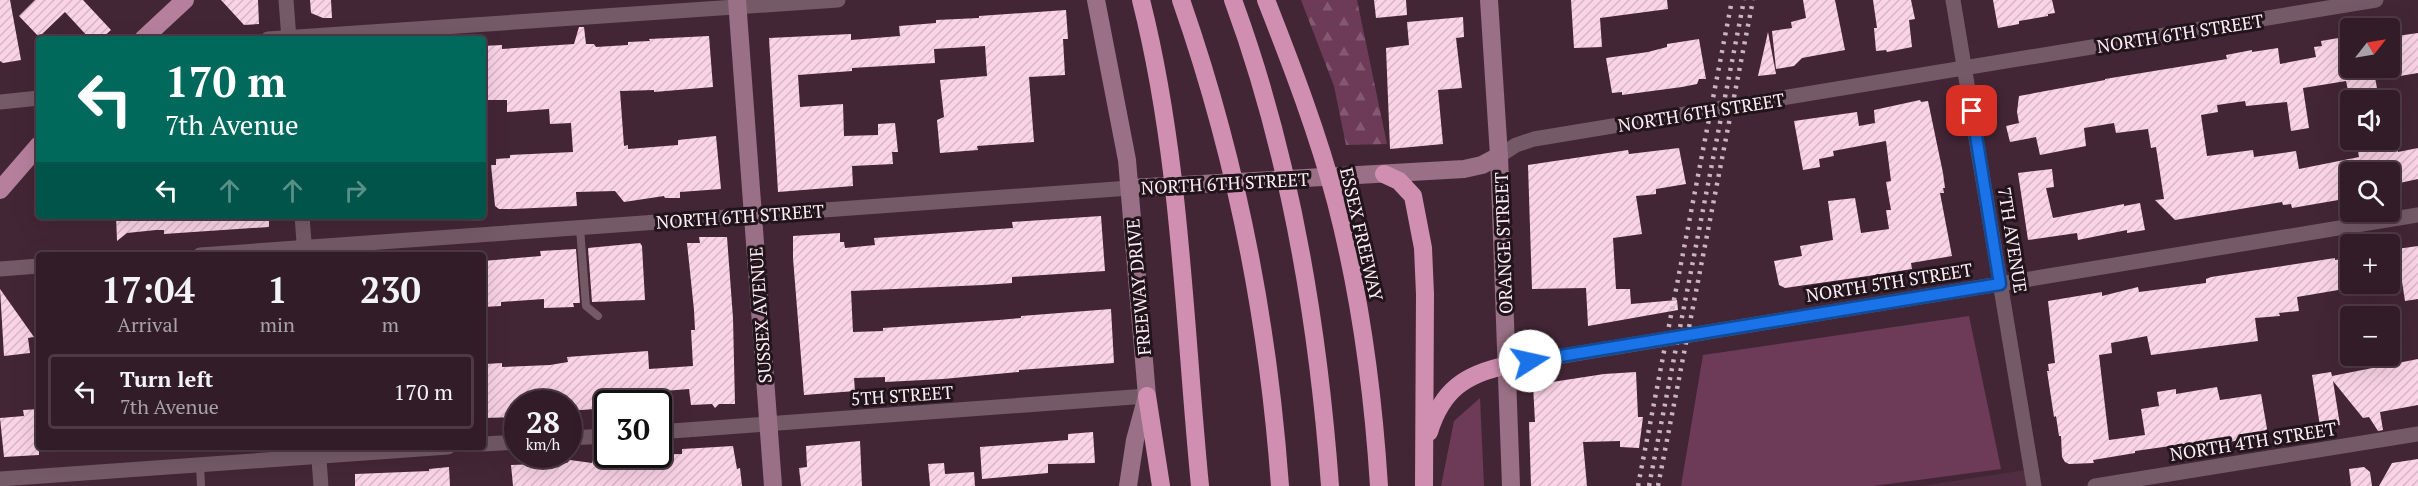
<!DOCTYPE html>
<html lang="en">
<head>
<meta charset="utf-8">
<style>
  :root { --surface:#321c28; --page:#3a2530; --text:#f1f3f6; --muted:#a8a1a8; --line:#4d3a45 }
  body { margin:0; font-family:"PT Serif",serif; background:var(--page); color:var(--text); height:100vh; display:flex; flex-direction:column; font-size:22px; white-space:nowrap }
  * { box-sizing:border-box; margin:0 }
  p { font-size:20px; color:var(--muted) }
  .icon { flex:none; width:33px; height:33px; fill:none; stroke:currentColor; stroke-width:2; stroke-linecap:round; stroke-linejoin:round }
  .map { position:relative; flex:1; overflow:hidden }
  .drawer { position:absolute; left:36px; top:252px; width:450px; height:198px; display:flex; flex-direction:column; background:var(--surface); border-radius:6px; box-shadow:0 6px 24px #0002,0 0 0 2px var(--line) }
  .drawer>* { flex:none }
  .banner { position:absolute; left:36px; top:36px; width:450px; height:183px; border-radius:6px; box-shadow:0 6px 24px #0002,0 0 0 2px var(--line); background:#00695c; color:#fff; overflow:hidden }
  .needle { width:39px; rotate:59deg }
  .fabs { position:absolute; left:2340px; top:18px; display:grid; gap:12px }
  .fabs a { display:grid; place-items:center; width:60px; height:60px; border-radius:6px; background:var(--surface); box-shadow:0 6px 24px #0002,0 0 0 2px var(--line); font-size:30px }
  .speed { position:absolute; left:504px; top:390px; display:flex; gap:12px; font-size:30px; font-weight:700; text-align:center }
  .speed>* { display:grid; place-content:center; width:78px; height:78px; border-radius:50%; background:var(--surface); box-shadow:0 6px 24px #0002,0 0 0 2px var(--line); line-height:1 }
  .speed small { font-size:15px; font-weight:400 }
  .speed .limit { border:3px solid #111; border-radius:9px; background:#fff; color:#111 }
  .pin { position:absolute; display:grid; place-items:center; width:51px; height:51px; color:#fff; margin:-26px; border-radius:12px; box-shadow:0 3px 9px #0006 }
  .me { position:absolute; width:66px; margin:-33px; rotate:80deg; stroke-linejoin:round; filter:drop-shadow(0 0 4px #0008) }
  .turn { display:flex; align-items:center; gap:21px; height:126px; padding:0 30px; font-size:27px }
  .turn .icon { width:78px; height:78px; stroke-width:2.5 }
  .turn b { display:block; font-size:42px; line-height:51px }
  .lanes { display:flex; align-items:center; height:57px; padding:0 30px; background:#0003; justify-content:center; gap:30px; direction:ltr }
  .lanes .off { opacity:.35 }
  .eta { display:flex; justify-content:space-evenly; align-items:center; height:102px; text-align:center }
  .eta b { font-size:36px; font-weight:600; line-height:42px }
  ul { padding:0; list-style:none }
  li { display:flex; align-items:center; gap:18px; height:75px; margin:0 12px 9px; padding:0 18px; border:3px solid var(--line); border-radius:6px }
  li div { flex:1 }
  li b { display:block; font-size:22px }
  li em { font-style:normal }
  .map>svg:first-child { display:block }
</style>
</head>
<body>
<div class="map">
<svg width="2418" height="486" viewBox="0 0 2418 486">
  <defs>
    <pattern id="forest-firs" width="22" height="20" patternUnits="userSpaceOnUse" patternTransform="scale(1.5)"><rect width="22" height="20" fill="#6d3b57"/><path d="M5 1l3.5 6h-7zM16 11l3.5 6h-7z" fill="#835870"/></pattern>
    <pattern id="building-hatch" width="6" height="6" patternUnits="userSpaceOnUse" patternTransform="scale(1.5)"><rect width="6" height="6" fill="#fad3e6"/><path d="M-1 1l2-2M0 6l6-6M5 7l2-2" fill="none" stroke="#d7b7c7"/></pattern>
  </defs>
  <rect width="100%" height="100%" fill="#432636"/>
  <polygon fill="#512d41" points="2025,470 2028,486 1921,486"/>
  <g fill="#6d3b57">
    <polygon points="1969,316 2001,469 1873,486 1681,486 1703,355"/>
    <polygon points="1480,398 1484,486 1441,486 1454,421"/>
  </g>
  <polygon fill="url(#forest-firs)" points="1301,0 1357,0 1387,144 1346,145 1334,86"/>
  <g fill="url(#building-hatch)">
    <polygon points="0,0 10,0 21,60 3,63 0,61"/>
    <polygon points="35,0 83,0 111,30 101,39 90,39 65,12 39,37 19,16"/>
    <polygon points="221,0 258,0 259,24 244,25"/>
    <polygon points="310,0 331,0 332,18 323,18 311,13"/>
    <polygon points="1374,0 1406,0 1407,15 1376,18"/>
    <polygon points="1571,0 1667,0 1668,9 1600,18 1602,47 1574,48"/>
    <polygon points="1803,0 1835,0 1845,50 1802,58 1794,66 1776,69 1772,31 1792,28 1791,22 1806,18"/>
    <polygon points="1873,0 1911,0 1915,19 1909,20 1912,47 1887,52 1886,50 1876,51 1874,28 1877,28"/>
    <polygon points="1993,0 2052,0 2055,13 2048,14 2048,16 2019,21 2019,24 1998,28"/>
    <polygon points="1066,10 1068,39 1063,39 1065,75 1029,77 1034,142 977,146 978,150 940,153 937,120 944,117 940,80 987,76 985,46 934,49 935,63 852,68 852,71 798,75 800,107 843,104 844,136 878,135 878,124 895,123 898,152 892,152 893,164 852,166 853,186 778,192 769,38 851,34 851,40 900,36 899,26 936,23 936,20 979,18 979,16"/>
    <polygon points="1463,17 1464,37 1456,38 1462,88 1438,90 1443,144 1390,149 1386,48 1409,45 1407,22"/>
    <polygon points="579,27 584,27 586,44 594,44 596,47 628,45 628,42 650,41 649,39 709,36 713,87 654,92 654,90 620,91 624,146 628,145 628,149 678,145 678,140 716,136 721,189 680,192 680,198 665,198 664,196 624,202 615,191 576,192 577,206 513,209 499,209 495,206 491,165 496,165 496,159 510,158 510,155 573,152 571,123 550,124 549,109 507,112 507,100 483,100 483,46 502,45 502,49 574,44"/>
    <polygon points="1768,32 1776,74 1758,76"/>
    <polygon points="2418,33 2418,73 2394,77 2390,37"/>
    <polygon points="2350,36 2350,68 2380,68 2381,76 2375,77 2379,100 2350,100 2346,81 2303,88 2309,128 2291,131 2287,102 2246,106 2245,101 2217,105 2218,112 2201,115 2207,156 2253,150 2254,157 2296,151 2299,169 2359,157 2357,146 2396,140 2398,152 2418,148 2418,179 2390,185 2390,172 2350,172 2350,198 2292,208 2291,204 2283,205 2282,202 2175,220 2155,200 2164,199 2156,147 2151,148 2148,129 2116,133 2114,123 2084,128 2086,146 2040,155 2036,137 2010,142 2006,126 2019,123 2017,112 2019,96 2105,80 2105,79 2227,59 2226,55 2252,50 2252,52 2278,48 2280,64 2316,57 2314,47 2322,46 2321,41"/>
    <polygon points="1699,39 1706,79 1699,79 1697,84 1682,87 1622,95 1622,92 1612,93 1606,58 1648,52 1667,47 1667,44"/>
    <polygon points="1920,100 1921,102 1928,101 1943,173 1945,188 1943,188 1944,193 1940,193 1952,256 1911,263 1912,269 1868,276 1785,288 1779,285 1774,261 1802,256 1800,246 1833,240 1828,201 1855,198 1861,233 1889,229 1886,210 1891,210 1886,182 1891,181 1886,141 1833,151 1834,156 1819,159 1820,167 1803,170 1794,121 1857,112 1859,126 1875,123 1874,110"/>
    <polygon points="1679,148 1686,184 1656,189 1656,194 1636,196 1642,234 1613,238 1616,289 1630,289 1631,304 1677,300 1678,310 1588,326 1586,288 1532,289 1528,165 1628,150 1629,154"/>
    <polygon points="2052,169 2054,187 2046,188 2053,218 2124,204 2124,206 2140,203 2145,230 2127,233 2127,230 2078,240 2077,233 2028,240 2018,173"/>
    <polygon points="116,216 269,216 269,227 164,234 164,230 156,230 127,233 117,241"/>
    <polygon points="1101,216 1105,271 1012,277 1012,283 983,285 851,291 853,332 883,331 883,328 999,320 1021,318 1021,316 1111,309 1114,363 1019,370 1019,372 943,379 885,382 885,377 854,378 855,391 804,395 793,258 793,236 840,233 840,242 844,242 845,248 875,245 874,238 1013,228 1012,222"/>
    <polygon points="699,237 727,237 733,318 735,404 719,404 715,408 712,404 691,405 689,389 651,392 652,404 608,404 608,408 568,411 568,404 518,404 518,417 483,418 483,373 486,373 485,364 502,363 502,367 550,365 568,362 567,357 648,351 649,369 693,366 691,330 695,330 694,310 687,243 700,243"/>
    <polygon points="640,243 642,246 645,300 592,302 588,248"/>
    <polygon points="2418,246 2418,299 2405,301 2397,249"/>
    <polygon points="576,249 580,303 573,303 574,307 544,308 544,299 501,302 501,306 483,307 483,261 541,256 540,251"/>
    <polygon points="2335,258 2335,260 2350,258 2350,288 2297,297 2299,311 2279,313 2280,316 2255,318 2258,341 2151,355 2147,336 2111,343 2112,353 2099,355 2109,440 2145,435 2141,409 2159,406 2157,392 2176,389 2176,394 2217,387 2220,400 2261,394 2267,429 2262,433 2248,439 2228,442 2227,438 2135,451 2135,453 2093,460 2094,463 2069,464 2065,462 2062,457 2061,436 2059,436 2056,416 2054,417 2047,371 2049,371 2048,364 2055,363 2048,301 2102,292 2102,296 2138,287 2139,292 2206,283 2206,279 2211,277"/>
    <polygon points="0,289 34,337 28,338 30,353 4,356"/>
    <polygon points="2418,359 2418,405 2380,412 2383,430 2378,431 2369,417 2363,418 2333,381 2340,425 2326,428 2320,426 2312,375 2331,372 2332,376"/>
    <polygon points="1636,372 1638,417 1643,417 1639,448 1620,447 1620,441 1583,442 1587,486 1531,486 1529,422 1535,422 1533,385 1604,374"/>
    <polygon points="39,409 39,455 4,457 0,418 24,416 23,410"/>
    <polygon points="1093,432 1095,463 1048,464 1048,473 982,479 980,447 1068,440 1068,434"/>
    <polygon points="860,441 862,486 801,486 799,468 807,467 806,446"/>
    <polygon points="733,446 737,469 740,468 742,486 513,486 511,465 567,463 570,460 592,463 592,456 682,454 682,449"/>
    <polygon points="2418,459 2418,486 2379,486 2392,463"/>
    <polygon points="944,463 945,474 974,472 975,486 930,486 928,464"/>
    <polygon points="449,467 450,486 355,486 355,474 429,471 429,469"/>
    <polygon points="2364,467 2370,472 2372,486 2351,486 2349,469"/>
  </g>
  <g fill="none" stroke-linecap="round" stroke-linejoin="round">
    <g stroke="#745a67" stroke-width="8">
      <polyline points="580,228 586,306 598,316"/>
      <polyline points="200,465 201,486"/>
    </g>
    <g stroke="#745a67" stroke-width="15">
      <polyline points="286,0 289,39"/>
      <polyline points="1953,0 2034,486"/>
      <polyline points="268,39 838,0"/>
      <polyline points="0,102 39,98"/>
      <polyline points="1499,156 1516,145 1534,139 2376,0"/>
      <polyline points="302,216 305,255"/>
      <polyline points="200,255 1130,188"/>
      <polyline points="0,269 39,266"/>
      <polyline points="1508,365 2418,215"/>
      <polyline points="658,432 1147,396"/>
      <polyline points="568,438 608,436"/>
      <polyline points="483,444 518,442"/>
      <polyline points="318,447 321,486"/>
      <polyline points="0,479 448,447"/>
      <polyline points="2095,486 2418,434"/>
    </g>
    <g stroke="#997085" stroke-width="18">
      <polyline points="737,0 773,486"/>
      <polyline points="1096,0 1127,160 1147,396 1135,440 1128,486"/>
      <polyline points="1489,0 1499,156 1511,486"/>
      <polyline points="1130,188 1464,169 1482,165 1499,156"/>
    </g>
    <g stroke="#b6809c" stroke-width="18">
      <polyline points="143,39 185,0"/>
      <polyline points="0,190 39,145"/>
    </g>
    <g stroke="#d08fb1" stroke-width="18">
      <path d="M1141,0C1181,158 1184,324 1200,486"/>
      <path d="M1181,0C1236,157 1268,320 1280,486"/>
      <path d="M1233,0C1290,155 1318,322 1330,486"/>
      <path d="M1266,0C1292,66 1318,134 1336,202C1360,294 1373,391 1379,486"/>
      <polyline points="1384,174 1399,181 1413,196 1423,248 1425,294 1424,486"/>
      <polyline points="1147,396 1161,486"/>
      <path d="M1429,432C1442,390 1465,374 1508,365"/>
    </g>
    <g stroke="#c9b5bf" stroke-width="4.5" stroke-dasharray="3 6" stroke-linecap="butt">
      <polyline points="1638,486 1732,0"/>
      <polyline points="1649,486 1744,0"/>
      <polyline points="1658,486 1753,0"/>
    </g>
  </g>
  <g fill="none" stroke-linecap="round" stroke-linejoin="round">
    <g stroke="#114b97" stroke-width="15">
      <polyline id="route" points="1530,361 2000,284 1972,111"/>
    </g>
    <use href="#route" stroke="#1a73e8" stroke-width="10"/>
  </g>
  <g text-anchor="middle" dominant-baseline="central" stroke-width="6" stroke-linejoin="round" paint-order="stroke">
    <g font-size="18" fill="#fdedf4" stroke="#21141b">
      <text transform="translate(2180 33) rotate(-9)">NORTH 6TH STREET</text>
      <text transform="translate(1701 112) rotate(-9)">NORTH 6TH STREET</text>
      <text transform="translate(1225 183) rotate(-3)">NORTH 6TH STREET</text>
      <text transform="translate(740 216) rotate(-4)">NORTH 6TH STREET</text>
      <text transform="translate(1362 234) rotate(77)">ESSEX FREEWAY</text>
      <text transform="translate(2013 240) rotate(81)">7TH AVENUE</text>
      <text transform="translate(1503 243) rotate(-92)">ORANGE STREET</text>
      <text transform="translate(1889 282) rotate(-9)">NORTH 5TH STREET</text>
      <text transform="translate(1138 287) rotate(-95)">FREEWAY DRIVE</text>
      <text transform="translate(760 315) rotate(-94)">SUSSEX AVENUE</text>
      <text transform="translate(902 395) rotate(-4)">5TH STREET</text>
      <text transform="translate(2253 441) rotate(-9)">NORTH 4TH STREET</text>
    </g>
  </g>
</svg>
<div class="fabs">
<a><svg class="needle" viewBox="-14 -14 28 28"><path d="M0-13l5 13h-10z" fill="#e53935"/><path d="M0 13l5-13h-10z" fill="#a8a1a8"/></svg></a>
<a><svg class="icon" aria-label="sound" viewBox="0 0 24 24"><path d="M4 9h4l5-4v14l-5-4H4zM17 9q2 3 0 6"/></svg></a>
<a><svg class="icon" aria-label="search" viewBox="0 0 24 24"><circle cx="10" cy="10" r="6"/><path d="M15 15l6 6"/></svg></a>
<a>+</a>
<a>−</a>
</div>
<div class="speed"><div>28<small>km/h</small></div><div class="limit">30</div></div>
<div class="pin" style="left:1972px;top:111px;background:#d93025"><svg class="icon" aria-label="arrive" viewBox="0 0 24 24"><path d="M6 21V4h12l-3 4 3 4H6"/></svg></div>
<svg class="me" style="left:1530px;top:361px" viewBox="-20 -20 40 40"><circle r="19" fill="#fff"/><path d="M0-13L10 11 0 6-10 11z" fill="#1a73e8"/></svg>
<div class="banner">
<div class="turn"><svg class="icon" aria-label="left" viewBox="0 0 24 24"><path d="M17 20v-9H6M10 6l-5 5 5 5"/></svg><div><b>170 m</b>7th Avenue</div></div>
<div class="lanes"><svg class="icon" aria-label="left" viewBox="0 0 24 24"><path d="M17 20v-9H6M10 6l-5 5 5 5"/></svg><svg class="icon off" aria-label="ahead" viewBox="0 0 24 24"><path d="M12 20V5M6 11l6-6 6 6"/></svg><svg class="icon off" aria-label="ahead" viewBox="0 0 24 24"><path d="M12 20V5M6 11l6-6 6 6"/></svg><svg class="icon off" aria-label="right" viewBox="0 0 24 24"><path d="M7 20v-9h11M14 6l5 5-5 5"/></svg></div>
</div>
<section class="drawer">
<div class="eta">
<div><b>17:04</b><p>Arrival</p></div>
<div><b>1</b><p>min</p></div>
<div><b>230</b><p>m</p></div>
</div>
<ul>
<li><svg class="icon" aria-label="left" viewBox="0 0 24 24"><path d="M17 20v-9H6M10 6l-5 5 5 5"/></svg><div><b>Turn left</b><p>7th Avenue</p></div><em>170 m</em></li>
</ul>
</section>
</div>
</body>
</html>
